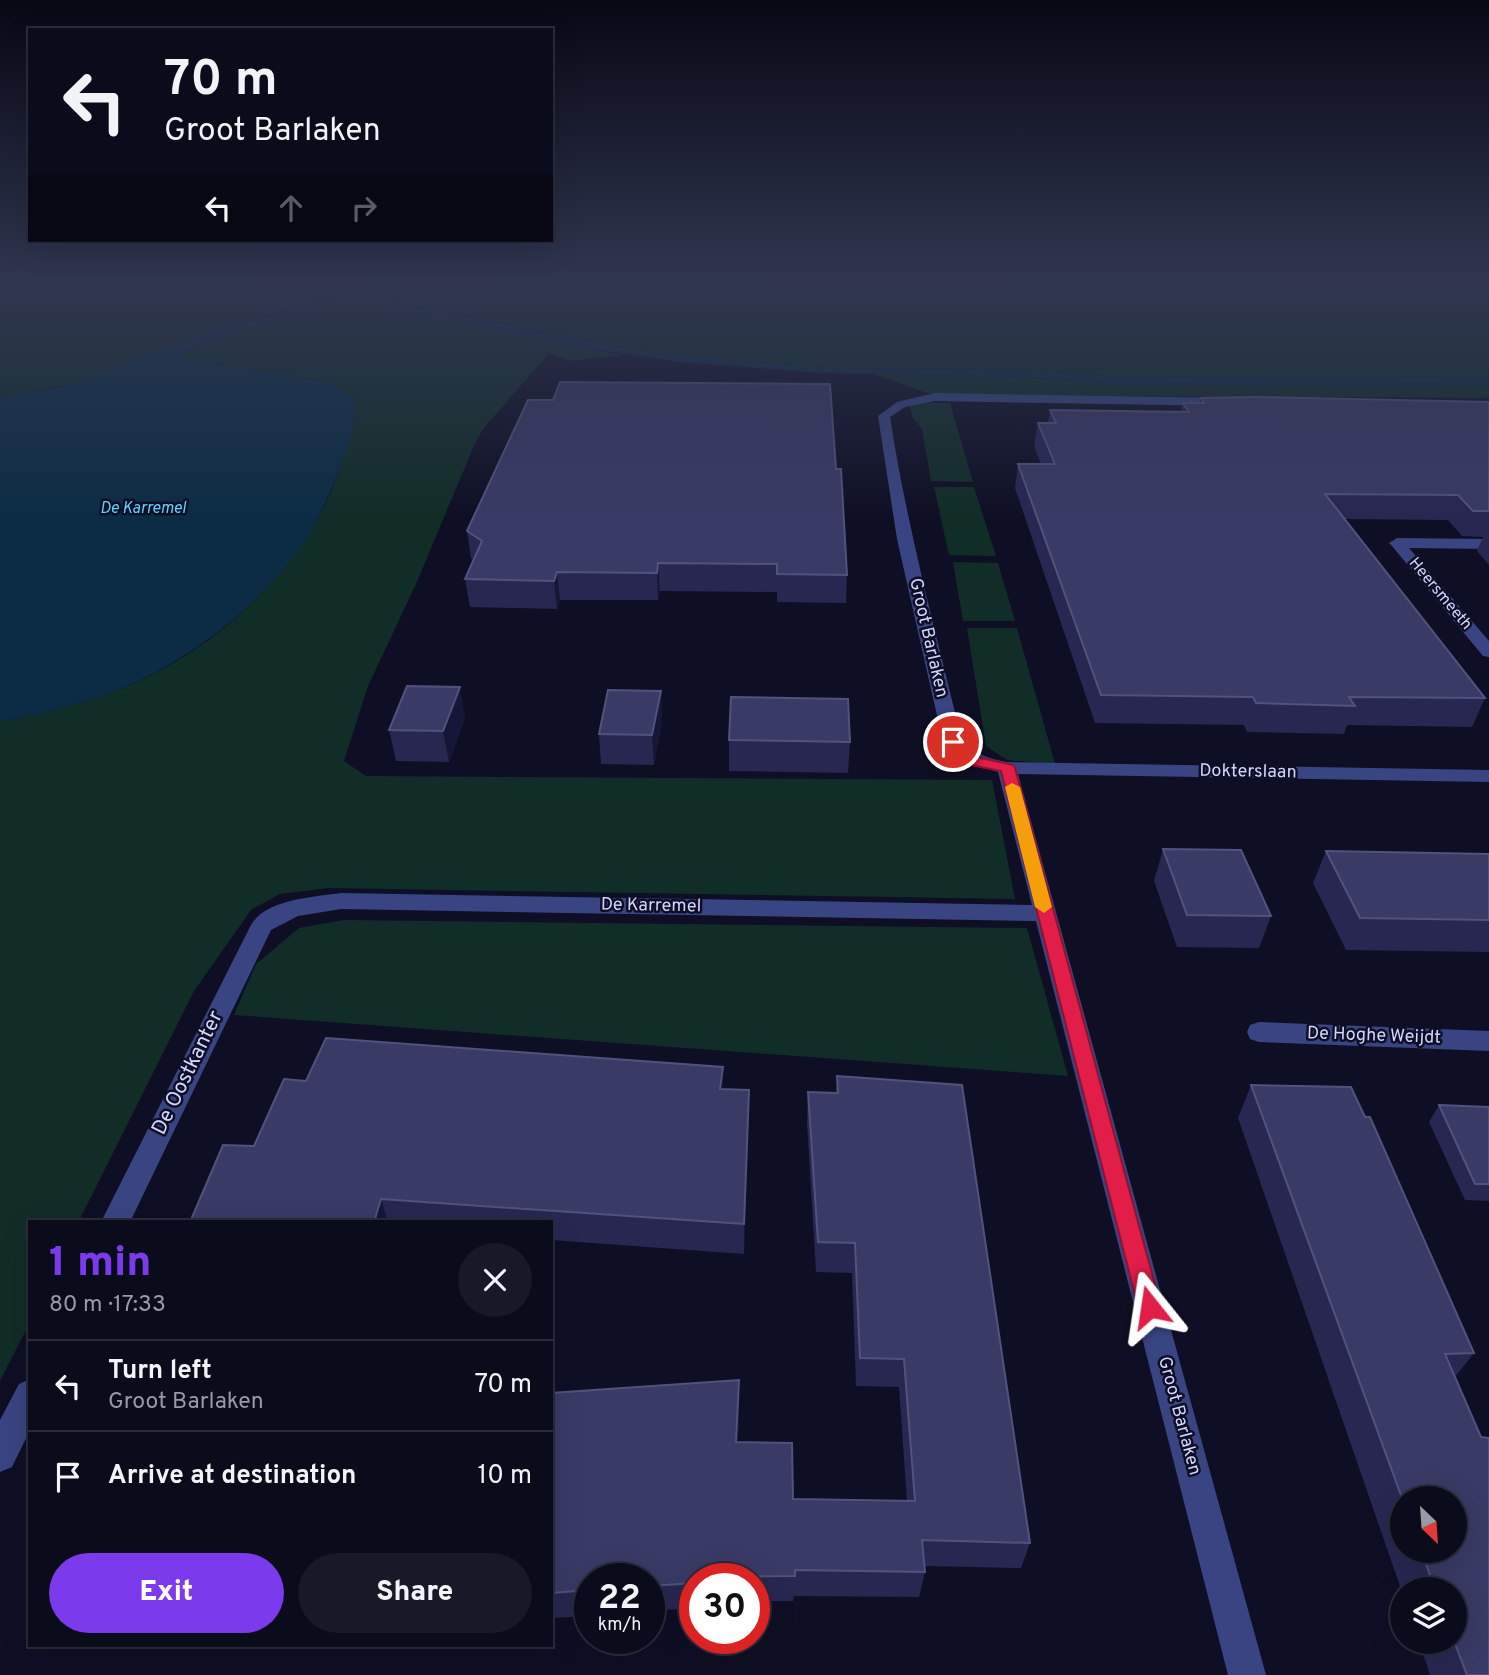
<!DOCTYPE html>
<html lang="en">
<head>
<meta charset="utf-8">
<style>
  :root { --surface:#0a0b1b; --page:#181928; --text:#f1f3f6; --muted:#999ba3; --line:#2a2b3a; --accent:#7c3aed }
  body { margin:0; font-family:Overpass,sans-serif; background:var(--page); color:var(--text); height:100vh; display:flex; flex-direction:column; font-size:26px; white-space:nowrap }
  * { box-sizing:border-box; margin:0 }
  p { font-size:23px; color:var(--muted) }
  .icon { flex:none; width:38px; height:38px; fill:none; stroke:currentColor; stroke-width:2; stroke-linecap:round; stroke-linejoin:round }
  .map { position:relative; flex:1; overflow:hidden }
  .panel { position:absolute; left:28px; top:1220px; width:525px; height:427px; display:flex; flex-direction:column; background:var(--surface); border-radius:0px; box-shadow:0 7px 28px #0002,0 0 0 2px var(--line) }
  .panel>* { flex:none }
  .guide { position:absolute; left:28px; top:28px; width:525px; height:214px; border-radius:0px; box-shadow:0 7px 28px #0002,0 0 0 2px var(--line); background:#0a0b1b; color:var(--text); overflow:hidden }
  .needle { width:46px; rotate:155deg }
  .tools { position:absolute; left:1390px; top:1486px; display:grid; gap:14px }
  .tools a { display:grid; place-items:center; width:77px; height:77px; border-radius:50%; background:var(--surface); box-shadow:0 7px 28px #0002,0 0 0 2px var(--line); font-size:35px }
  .speed { position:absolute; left:574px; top:1563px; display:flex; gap:14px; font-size:35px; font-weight:700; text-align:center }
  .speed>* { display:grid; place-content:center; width:91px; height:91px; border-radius:50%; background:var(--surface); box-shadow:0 7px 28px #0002,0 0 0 2px var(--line); line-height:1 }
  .speed small { font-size:18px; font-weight:400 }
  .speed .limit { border:10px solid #d22; background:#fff; color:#111 }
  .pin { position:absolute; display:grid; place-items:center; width:60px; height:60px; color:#fff; margin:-30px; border:4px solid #fff; border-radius:50%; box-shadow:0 2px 7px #0007 }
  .me { position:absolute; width:77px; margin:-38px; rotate:345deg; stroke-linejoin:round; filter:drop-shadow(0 0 5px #0008) }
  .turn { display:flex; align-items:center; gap:24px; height:147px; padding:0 21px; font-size:32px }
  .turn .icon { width:91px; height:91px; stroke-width:2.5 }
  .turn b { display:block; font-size:49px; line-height:60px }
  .lanes { display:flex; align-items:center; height:66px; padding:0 21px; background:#0003; justify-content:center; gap:35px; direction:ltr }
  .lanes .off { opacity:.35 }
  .round { display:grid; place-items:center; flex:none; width:74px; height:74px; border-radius:37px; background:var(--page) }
  .headline { display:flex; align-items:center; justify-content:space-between; height:119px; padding:0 21px }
  h1 { font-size:42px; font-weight:800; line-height:52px; color:var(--accent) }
  .button { display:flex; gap:14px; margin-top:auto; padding:14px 21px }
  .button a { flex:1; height:80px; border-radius:42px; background:var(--accent); color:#fff; font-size:28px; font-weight:800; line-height:80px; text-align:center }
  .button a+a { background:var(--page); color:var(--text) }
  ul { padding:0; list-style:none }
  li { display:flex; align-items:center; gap:21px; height:91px; padding:0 21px; border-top:2px solid var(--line) }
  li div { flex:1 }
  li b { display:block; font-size:26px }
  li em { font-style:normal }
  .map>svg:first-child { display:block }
</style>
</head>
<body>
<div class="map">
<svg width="1489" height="1675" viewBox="0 0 1489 1675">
  <rect width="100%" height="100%" fill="#0e0f24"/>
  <g fill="#112d27">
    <polygon points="0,285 377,285 292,308 69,385 0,398"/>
    <polygon points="403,285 1489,285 1489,377 1141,378 981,369 828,368 650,353 371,297"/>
    <path d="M351,301L622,355L570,361L549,353L483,429L473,448L416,584L368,686L344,761L366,776L992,780L1015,899L328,888L280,894L251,910L194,991L79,1221L30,1222V1322L0,1381V722C40,713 80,705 118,690C212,653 302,572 337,476C346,452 347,423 351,398L342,389L325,382L178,357C226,325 294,315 351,301Z"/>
    <polygon points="874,374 1029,377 1129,385 1489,386 1489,398 933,395"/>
    <polygon points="909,403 950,403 973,482 931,481 922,429 913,418"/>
    <polygon points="934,487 974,487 996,556 949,555"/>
    <polygon points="953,562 998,563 1015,621 963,621"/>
    <polygon points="967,628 1017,628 1055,764 1007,760 986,746"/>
    <polygon points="344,920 1027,928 1068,1076 234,1015 256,964 299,928"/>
  </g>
  <path fill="#0c2c45" d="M377,285H403L372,296L400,304L650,353L828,368L981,369L1141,378L1489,377V386L1129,385L1029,377L822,373L682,362L578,347L351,301L290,314L195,346L178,357L325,382C333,386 347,390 352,398C359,412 350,437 346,451C334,485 319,521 298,551C255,610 185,663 118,690C80,705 40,713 0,722V398L69,385L172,344Z"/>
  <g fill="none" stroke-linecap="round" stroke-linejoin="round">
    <g fill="#394583" fill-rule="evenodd">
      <path d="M935,393L1229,398L1235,402L1229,406L935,401L905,407L890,417C907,527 936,633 962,741C975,754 989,759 1007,762L1489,770V782L1018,774L1266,1675H1228L1036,921L341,909L298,916L271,930L130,1222H101L251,925C266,899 314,897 341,893L1032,905L998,772L964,762L943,742L897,539L878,416L897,402Z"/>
      <polygon points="1397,538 1489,539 1489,549 1409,548 1489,641 1489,657 1483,656 1392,546 1389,543"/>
      <polygon points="1259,1022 1489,1031 1489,1051 1259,1042 1250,1039 1247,1032 1250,1025"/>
      <polygon points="30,1379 30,1430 12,1467 0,1472 0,1420 19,1384"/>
    </g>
  </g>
  <g fill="#272752" fill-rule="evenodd">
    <polygon points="1201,398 1489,402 1489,565 1477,551 1483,537 1462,536 1448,520 1344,519 1485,698 1472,727 1347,725 1344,734 1247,732 1244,725 1095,723 1015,488 1018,464 1041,464 1034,446 1038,423 1048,423 1050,410 1181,411 1183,403 1199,403"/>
    <polygon points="553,400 836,469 847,575 846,603 777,602 777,592 660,591 658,600 560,600 557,609 470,607 465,579 473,560 471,558 467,531"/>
    <polygon points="661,691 662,721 654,765 601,764 599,734"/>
    <polygon points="465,717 449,762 396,761 389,730"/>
    <polygon points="729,740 850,742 848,773 729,771"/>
    <polygon points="1163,849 1271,916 1259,948 1177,947 1154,881"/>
    <polygon points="1326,851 1489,854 1489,952 1346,950 1313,883"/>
    <polygon points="837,1076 1030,1543 1021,1568 925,1566 925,1572 919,1597 794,1596 793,1601 754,1601 754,1578 695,1578 695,1608 649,1611 649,1578 590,1578 590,1616 551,1618 551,1393 739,1380 738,1442 793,1499 907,1501 899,1387 856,1386 852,1273 816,1272 807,1123 808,1092 836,1093"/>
    <polygon points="306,1081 749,1090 744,1254 551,1240 551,1222 190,1222"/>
    <path d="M1251,1085L1474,1353L1455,1377L1489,1675H1430L1419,1642H1454V1589H1402V1592L1238,1118ZM1402,1498L1454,1550H1402Z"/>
    <polygon points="1439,1105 1489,1107 1489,1201 1465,1200 1429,1122"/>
    <polygon points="129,1645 179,1645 132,1648"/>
  </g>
  <g fill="#151638">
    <polygon points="658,563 660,591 658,600 657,573"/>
    <polygon points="557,572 560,600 557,609 554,581"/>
    <polygon points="460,687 465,717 449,762 443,731"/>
    <polygon points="661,691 662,721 654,765 652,735"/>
    <polygon points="723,1067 723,1097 720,1089"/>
    <polygon points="749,1090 749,1121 744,1254 744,1224"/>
    <polygon points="381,1199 388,1222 374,1222"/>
    <polygon points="739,1380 739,1408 737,1469 736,1442"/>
  </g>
  <g fill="#393a65" stroke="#51527d" stroke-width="2">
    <polygon points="560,382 830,384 836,469 841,469 847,575 777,574 777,564 658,563 657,573 557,572 554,581 465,579 482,541 467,531 528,400 553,400"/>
    <polygon points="1256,397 1489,402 1489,511 1473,511 1458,495 1325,494 1485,698 1349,697 1355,706 1256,703 1253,697 1101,695 1018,464 1055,464 1038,423 1056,423 1050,410 1189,412 1183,403 1204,403 1201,398"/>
    <polygon points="407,686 460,687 443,731 389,730"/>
    <polygon points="608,690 661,691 652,735 599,734"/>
    <polygon points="731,697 848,699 850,742 729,740"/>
    <polygon points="1163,849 1241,850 1271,916 1187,915"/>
    <polygon points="1326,851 1489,854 1489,920 1360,918"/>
    <polygon points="326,1038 723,1067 720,1089 749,1090 744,1224 381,1199 374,1222 190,1222 223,1145 254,1146 284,1079 306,1081"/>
    <polygon points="837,1076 962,1085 1030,1543 922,1540 925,1572 795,1570 795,1576 697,1577 697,1578 695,1578 695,1583 649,1586 649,1578 590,1578 590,1590 551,1593 551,1393 739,1380 736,1442 792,1443 793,1499 915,1501 904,1359 860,1358 855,1243 818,1242 808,1092 838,1093"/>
    <polygon points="1251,1085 1351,1087 1365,1117 1370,1117 1474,1353 1445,1354 1481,1437 1489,1438 1489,1675 1467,1675 1454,1641 1454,1589 1435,1589 1421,1550 1454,1550 1454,1498 1402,1498"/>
    <polygon points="1439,1105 1489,1107 1489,1184 1475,1184"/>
  </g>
  <linearGradient id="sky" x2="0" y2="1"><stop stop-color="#080814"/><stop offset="0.55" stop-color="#303750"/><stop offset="1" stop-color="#303750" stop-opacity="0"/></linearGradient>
  <rect width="1489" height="519" fill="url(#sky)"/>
  <polygon fill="#e11d48" stroke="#92132f" stroke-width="2" points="953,738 981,758 1013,765 1015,768 1161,1307 1158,1315 1150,1318 1142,1315 1138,1307 1001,771 971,765 946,742"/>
  <polygon fill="#f59e0b" points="1012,783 1020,787 1052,907 1044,913 1035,907 1005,787"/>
  <g text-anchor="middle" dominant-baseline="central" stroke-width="5" stroke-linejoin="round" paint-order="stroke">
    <g font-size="16" font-style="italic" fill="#5fd5ff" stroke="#0e0f24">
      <text x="143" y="509">De Karremel</text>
    </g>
    <g font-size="16" fill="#d1d5ff" stroke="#0e0f24">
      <text transform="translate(1440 594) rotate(50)">Heersmeeth</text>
    </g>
    <g font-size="18" fill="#d1d5ff" stroke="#0e0f24">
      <text transform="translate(928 638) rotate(77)">Groot Barlaken</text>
      <text transform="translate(1248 772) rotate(1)">Dokterslaan</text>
      <text transform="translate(651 906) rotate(1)">De Karremel</text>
      <text transform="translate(1374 1036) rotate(2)">De Hoghe Weijdt</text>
      <text transform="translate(1179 1416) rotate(75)">Groot Barlaken</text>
    </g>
    <g font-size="21" fill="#d1d5ff" stroke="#0e0f24">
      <text transform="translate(188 1073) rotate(-64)">De Oostkanter</text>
    </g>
  </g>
</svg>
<div class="tools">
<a><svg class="needle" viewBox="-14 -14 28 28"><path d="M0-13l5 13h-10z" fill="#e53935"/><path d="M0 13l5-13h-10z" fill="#999ba3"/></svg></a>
<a><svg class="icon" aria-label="layers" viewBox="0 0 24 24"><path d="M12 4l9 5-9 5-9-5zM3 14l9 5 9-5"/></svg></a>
</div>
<div class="speed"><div>22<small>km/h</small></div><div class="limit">30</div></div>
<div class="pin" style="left:953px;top:742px;background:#d93025"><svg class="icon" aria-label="arrive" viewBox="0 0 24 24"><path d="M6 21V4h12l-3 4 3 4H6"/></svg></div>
<svg class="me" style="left:1150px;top:1307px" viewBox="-20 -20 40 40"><path d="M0-17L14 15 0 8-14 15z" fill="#e11d48" stroke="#fff" stroke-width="4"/></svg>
<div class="guide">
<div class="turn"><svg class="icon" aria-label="left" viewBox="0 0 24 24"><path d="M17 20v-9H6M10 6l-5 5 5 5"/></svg><div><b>70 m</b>Groot Barlaken</div></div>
<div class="lanes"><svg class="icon" aria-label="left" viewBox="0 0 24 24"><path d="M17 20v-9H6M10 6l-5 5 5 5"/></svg><svg class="icon off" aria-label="ahead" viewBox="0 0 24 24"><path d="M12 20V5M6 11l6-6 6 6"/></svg><svg class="icon off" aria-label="right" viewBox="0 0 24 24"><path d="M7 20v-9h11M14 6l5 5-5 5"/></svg></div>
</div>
<section class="panel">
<div class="headline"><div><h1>1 min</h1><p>80 m · 17:33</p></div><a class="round"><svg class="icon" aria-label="close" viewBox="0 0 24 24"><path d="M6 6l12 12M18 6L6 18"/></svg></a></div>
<ul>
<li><svg class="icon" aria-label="left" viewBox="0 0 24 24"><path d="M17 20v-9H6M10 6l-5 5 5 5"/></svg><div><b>Turn left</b><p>Groot Barlaken</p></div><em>70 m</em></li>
<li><svg class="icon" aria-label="arrive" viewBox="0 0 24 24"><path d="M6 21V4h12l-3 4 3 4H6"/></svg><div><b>Arrive at destination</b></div><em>10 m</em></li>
</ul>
<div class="button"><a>Exit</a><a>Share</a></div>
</section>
</div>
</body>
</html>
